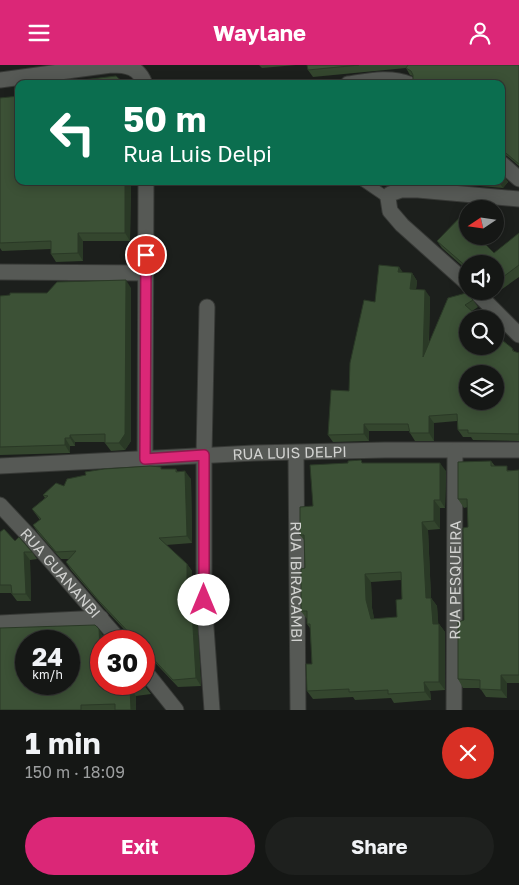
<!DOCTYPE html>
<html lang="en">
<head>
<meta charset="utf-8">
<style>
  :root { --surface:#151715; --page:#1e201e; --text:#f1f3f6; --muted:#9d9fa0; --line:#343634; --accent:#db2777 }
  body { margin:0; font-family:"Golos Text",sans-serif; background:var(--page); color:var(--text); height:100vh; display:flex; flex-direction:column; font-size:19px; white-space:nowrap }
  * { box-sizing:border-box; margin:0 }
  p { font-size:16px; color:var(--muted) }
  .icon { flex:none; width:28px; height:28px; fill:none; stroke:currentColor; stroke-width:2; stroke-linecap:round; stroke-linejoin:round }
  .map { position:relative; height:645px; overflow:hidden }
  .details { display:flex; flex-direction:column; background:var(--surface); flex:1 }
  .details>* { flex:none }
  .banner { position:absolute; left:15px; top:15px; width:490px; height:105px; border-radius:10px; box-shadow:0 2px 12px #0003,0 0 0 1px var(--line); background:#0b6e4f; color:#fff; overflow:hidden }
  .needle { width:32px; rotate:257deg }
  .tools { position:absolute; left:459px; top:135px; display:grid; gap:10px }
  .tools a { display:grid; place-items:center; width:45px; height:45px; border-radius:50%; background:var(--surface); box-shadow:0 2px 12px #0003,0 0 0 1px var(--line); font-size:25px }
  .speed { position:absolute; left:15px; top:565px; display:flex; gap:10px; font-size:25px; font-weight:700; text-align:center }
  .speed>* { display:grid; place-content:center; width:65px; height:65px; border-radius:50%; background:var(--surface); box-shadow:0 2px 12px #0003,0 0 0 1px var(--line); line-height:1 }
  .speed small { font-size:12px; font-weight:400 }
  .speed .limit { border:8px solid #d22; background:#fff; color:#111 }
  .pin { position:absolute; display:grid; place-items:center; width:42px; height:42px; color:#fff; margin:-21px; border:2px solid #fff; border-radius:50%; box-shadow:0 1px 5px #0007 }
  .me { position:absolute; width:55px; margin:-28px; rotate:0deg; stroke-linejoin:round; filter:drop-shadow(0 0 4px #0008) }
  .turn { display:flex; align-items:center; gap:18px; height:105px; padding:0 25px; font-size:22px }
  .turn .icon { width:65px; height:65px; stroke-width:2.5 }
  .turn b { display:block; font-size:35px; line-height:42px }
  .round { display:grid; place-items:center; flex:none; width:52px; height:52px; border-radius:26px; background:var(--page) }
  .head { display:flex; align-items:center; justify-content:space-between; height:85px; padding:0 25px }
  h1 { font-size:30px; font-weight:700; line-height:38px }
  .primary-button { display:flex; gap:10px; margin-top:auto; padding:10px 25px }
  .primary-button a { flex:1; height:58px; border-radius:30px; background:var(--accent); color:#fff; font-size:20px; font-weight:700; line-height:58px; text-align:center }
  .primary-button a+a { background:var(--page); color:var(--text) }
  header { display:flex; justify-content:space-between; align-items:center; height:65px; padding:0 25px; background:var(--accent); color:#fff; font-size:22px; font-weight:700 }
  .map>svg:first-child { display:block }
</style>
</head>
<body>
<header><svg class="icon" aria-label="menu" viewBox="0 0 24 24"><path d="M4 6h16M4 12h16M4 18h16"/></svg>Waylane<svg class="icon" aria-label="person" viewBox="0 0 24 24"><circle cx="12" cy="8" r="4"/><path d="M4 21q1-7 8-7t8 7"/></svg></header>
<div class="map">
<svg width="519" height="645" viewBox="0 0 519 645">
  <rect width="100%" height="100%" fill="#1c1f1c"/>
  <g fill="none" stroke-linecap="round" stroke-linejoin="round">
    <g stroke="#373936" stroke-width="12">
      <polyline id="lane" points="363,116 388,133"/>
    </g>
    <g stroke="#373936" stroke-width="17">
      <g id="street">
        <path d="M0,15L111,0C127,0 139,2 145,19"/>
        <path d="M348,19C368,16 390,11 409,19"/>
        <polyline points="501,98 519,114"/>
        <polyline points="0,207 146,208"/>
        <polyline points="468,219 402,160 390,146 388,133 390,129 401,125 418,125 519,134"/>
        <polyline points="475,226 519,270"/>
        <polyline points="207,242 204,390 204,535 212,645"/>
        <path id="s1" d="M296,388L298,645"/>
        <polyline points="145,394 146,116"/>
        <path id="s2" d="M0,401L254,388L385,385H519"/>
        <path id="s3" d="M0,440L30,472L120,576"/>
        <polyline points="0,558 101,553"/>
        <polyline points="144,605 176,645"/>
        <path id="s4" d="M454,645L455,386"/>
      </g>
    </g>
    <use href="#lane" stroke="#565955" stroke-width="10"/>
    <use href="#street" stroke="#565955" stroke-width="15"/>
  </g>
  <g fill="#34462e" fill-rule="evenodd">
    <polygon points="259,0 296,0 262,3"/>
    <polygon points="307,0 519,0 519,101 507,91 502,89 501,89 501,19 413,15 413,11 410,10 406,3 313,12 308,5"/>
    <polygon points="503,110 508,117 503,123 424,116 501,116"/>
    <polygon points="19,116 131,116 130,176 83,176 83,196 56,197 51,189 51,184 2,186 0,183 0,178"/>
    <polygon points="519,168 519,212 495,229 491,226 495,226 495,199 468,199 468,206 442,183 437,176 468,171 494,188"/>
    <polygon points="399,202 403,208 412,208 417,216 416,225 430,232 429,278 448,233 473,235 478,242 472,246 501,274 512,283 515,287 519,288 519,376 473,375 471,372 463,372 458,365 457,356 434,358 434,376 415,376 410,368 409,366 369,366 369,376 333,377 328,370 349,326 375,237"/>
    <polygon points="131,223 131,376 125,385 111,386 105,378 105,377 75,377 75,381 70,381 70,388 0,390 0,231"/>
    <polygon points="491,396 495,401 511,406 519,405 519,618 507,618 507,633 486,632 480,623 463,623 458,614 464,555 468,462 468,442 464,443 458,434"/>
    <path d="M364,398L446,406L445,443H440V464L428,465L431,533L437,541L438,559H439L445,567V625L430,626L431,635L394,638L391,633L355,635L353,632L313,634L307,626L312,599L310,563L307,559V554L301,546L305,503L304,475L300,470L313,441ZM401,515L402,534L397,552L374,554L372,543L371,517Z"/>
    <polygon points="162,404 176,404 178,407 191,414 192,478 166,480 187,499 192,506 192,515 195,519 201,621 178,622 144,586 144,576 135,576 104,543 71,505 66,497 69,494 61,494 38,468 33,460 40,455 32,444 45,433 43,430 64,421"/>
    <polygon points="0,467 32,487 37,494 30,495 31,536 17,536 11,528 0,528"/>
    <polygon points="104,572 105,576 101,576 101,619 143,619 151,629 136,631 136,645 0,645"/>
  </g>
  <g fill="#2a3926">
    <polygon points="503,110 508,117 503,123 498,116 501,116 501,113"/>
    <polygon points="125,116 131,116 130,176 125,168"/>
    <polygon points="78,168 83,176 83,196 78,188"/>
    <polygon points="399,202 404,209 398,207"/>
    <polygon points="412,208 417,216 415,231 410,224"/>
    <polygon points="126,215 131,223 131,376 125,385 119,378"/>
    <polygon points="425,225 430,232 428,299 423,292"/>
    <polygon points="429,351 434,358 434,376 429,368"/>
    <polygon points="364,359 369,366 369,376 364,369"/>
    <polygon points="70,370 75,377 75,381 70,373"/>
    <polygon points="65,373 70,381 70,388 65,380"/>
    <polygon points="440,398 446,406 445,443 440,435"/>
    <polygon points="185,406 191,414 192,478 187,471"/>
    <polygon points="434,435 440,443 440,464 434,456"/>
    <polygon points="422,457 428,465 431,533 437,541 439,567 433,559 426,533"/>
    <polygon points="24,487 30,495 31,536 26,529"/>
    <polygon points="187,499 192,506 192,515 195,519 201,621 196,613 187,514"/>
    <polygon points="365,509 371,517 372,543 376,562 371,554 366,535"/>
    <polygon points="439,559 445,567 445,625 439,617"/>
    <polygon points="99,564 104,572 105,576 101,576 101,604"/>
    <polygon points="501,610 507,618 507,633 501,625"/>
    <polygon points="424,617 430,626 431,635 425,627"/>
    <polygon points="130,624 136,631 136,645 131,645"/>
  </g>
  <g fill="#3c5136" stroke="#2a3926" fill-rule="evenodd">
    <polygon points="307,0 359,0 308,5"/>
    <polygon points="408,0 519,0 519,99 501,84 501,19 411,19 413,15 413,10 411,6 406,3"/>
    <polygon points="116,11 125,19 49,19"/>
    <polygon points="19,31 19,116 125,116 125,168 78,168 78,188 51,189 51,176 0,178 0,33"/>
    <polygon points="471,141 489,143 488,144 468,144"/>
    <polygon points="468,144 468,171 477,171 494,188 519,168 519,200 495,218 495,199 468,199 468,203 437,176"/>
    <path d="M379,200L399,202L398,207L412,208L410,224L425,225L423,292L448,233L466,228L473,235L465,240L481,254H468V281H495V267L498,270V272L512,283L513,286L519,288V369L468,368V365H458L457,349L429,351V368H410L408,359H364V369L328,370L331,325L349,326L350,298L364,235L375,237ZM468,309H495V336H468Z"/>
    <polygon points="126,215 125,369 119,378 105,378 105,369 70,370 70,373 65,373 65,380 0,382 0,231 10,230 10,228 47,228 57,217"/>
    <path d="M361,395L362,398H440V435H434V456L422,457L426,533H431L433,559H439V617H424L425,627L388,629V625L349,627V624L307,626L306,599H312L310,559H307V546H301V504L305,503L304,470H300V442L313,441L310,400L348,398V396ZM401,507L402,534L396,535L397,552L371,554L366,535L365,509Z"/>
    <polygon points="491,396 491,401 507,401 507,406 519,405 519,610 501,610 501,625 480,624 480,615 458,614 458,557 464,555 463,463 468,462 467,434 458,434 458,397"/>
    <polygon points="150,401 161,402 161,404 176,404 176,407 185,406 187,471 159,473 187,499 187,514 190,511 196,613 173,615 144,584 144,576 137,576 99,536 66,497 76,486 56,487 33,460 41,454 32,444 48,431 43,430 56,418 64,421 67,414 86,410 85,407 104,404"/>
    <polygon points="4,464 15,476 19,472 32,487 24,487 26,529 12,529 11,520 0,520 0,467"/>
    <path d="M95,560L99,564L101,604V619H143L145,621L130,624L131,645H115V639L85,640H81V645H0V563ZM26,576H69V619H26Z"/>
  </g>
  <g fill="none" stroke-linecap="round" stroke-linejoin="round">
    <g stroke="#8e194d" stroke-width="12">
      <polyline id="route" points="146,190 145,394 204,390 204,535"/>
    </g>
    <use href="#route" stroke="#db2777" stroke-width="9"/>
  </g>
  <g text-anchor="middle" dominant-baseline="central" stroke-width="4" stroke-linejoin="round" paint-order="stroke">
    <g font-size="15" fill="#d1d2d0" stroke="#1c1f1c">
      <text stroke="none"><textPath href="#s2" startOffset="290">RUA LUIS DELPI</textPath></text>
      <text stroke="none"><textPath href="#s3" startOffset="91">RUA GUANANBI</textPath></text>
      <text stroke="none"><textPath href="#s4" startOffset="130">RUA PESQUEIRA</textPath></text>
      <text stroke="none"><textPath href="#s1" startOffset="129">RUA IBIRACAMBI</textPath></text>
    </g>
  </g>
</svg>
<div class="tools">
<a><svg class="needle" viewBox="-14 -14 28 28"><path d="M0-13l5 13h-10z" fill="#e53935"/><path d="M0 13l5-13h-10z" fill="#9d9fa0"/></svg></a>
<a><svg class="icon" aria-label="sound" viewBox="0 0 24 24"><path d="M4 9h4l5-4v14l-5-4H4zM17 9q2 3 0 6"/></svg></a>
<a><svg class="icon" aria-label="search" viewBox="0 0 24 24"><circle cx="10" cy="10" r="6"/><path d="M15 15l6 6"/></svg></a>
<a><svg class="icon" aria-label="layers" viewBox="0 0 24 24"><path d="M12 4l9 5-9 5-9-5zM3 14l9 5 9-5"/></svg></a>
</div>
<div class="speed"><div>24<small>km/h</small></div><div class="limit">30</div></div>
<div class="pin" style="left:146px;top:190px;background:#d93025"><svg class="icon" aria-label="arrive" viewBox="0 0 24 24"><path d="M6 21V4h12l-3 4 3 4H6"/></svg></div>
<svg class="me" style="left:204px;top:535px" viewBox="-20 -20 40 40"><circle r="19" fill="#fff"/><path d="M0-13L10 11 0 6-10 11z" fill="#db2777"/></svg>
<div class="banner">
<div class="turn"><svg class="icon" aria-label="left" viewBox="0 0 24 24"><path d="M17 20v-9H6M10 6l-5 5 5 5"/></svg><div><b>50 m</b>Rua Luis Delpi</div></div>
</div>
</div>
<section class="details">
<div class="head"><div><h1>1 min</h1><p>150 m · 18:09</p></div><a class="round" style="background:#d93025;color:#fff"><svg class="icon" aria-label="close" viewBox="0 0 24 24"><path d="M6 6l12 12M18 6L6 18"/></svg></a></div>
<div class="primary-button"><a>Exit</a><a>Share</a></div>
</section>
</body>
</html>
